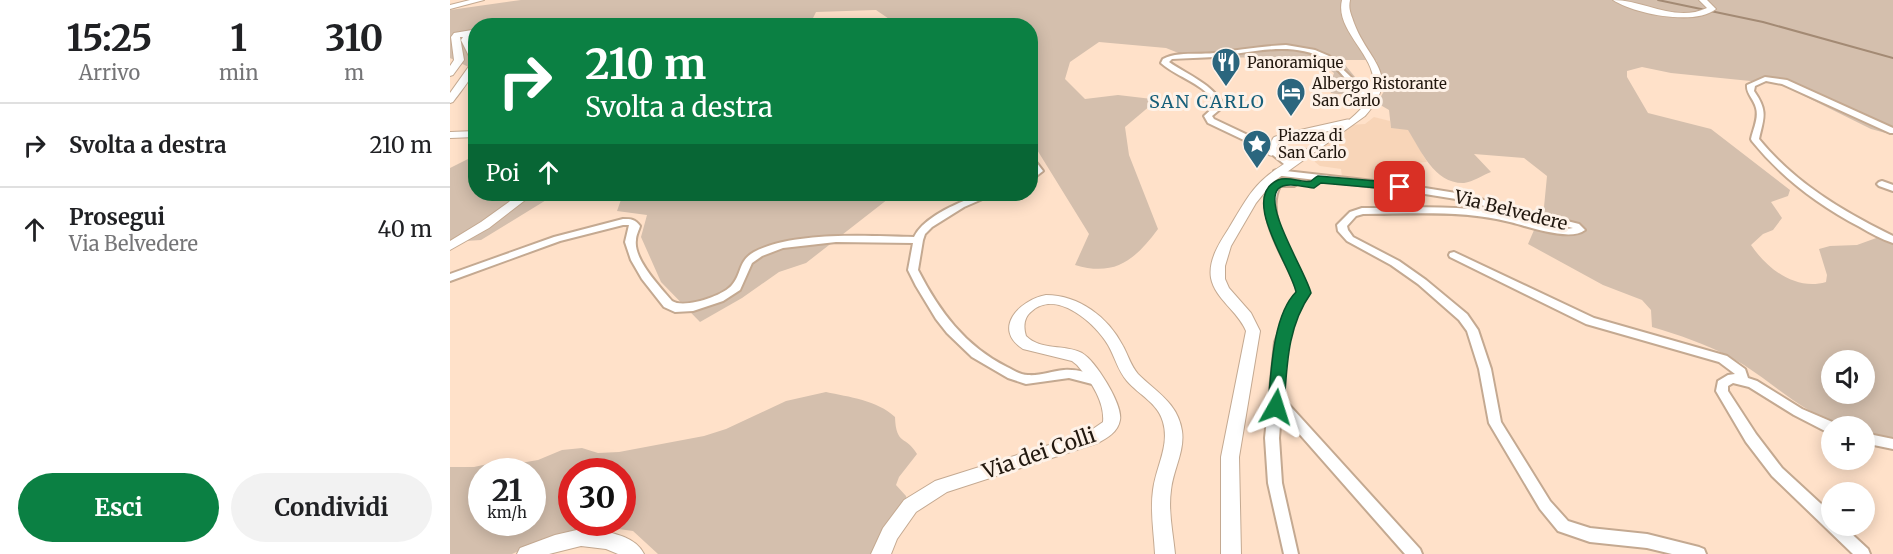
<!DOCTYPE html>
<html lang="it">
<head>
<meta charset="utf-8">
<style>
  :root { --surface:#fff; --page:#f2f2f2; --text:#202124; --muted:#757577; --line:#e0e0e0; --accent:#0b8043 }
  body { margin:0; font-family:Merriweather,serif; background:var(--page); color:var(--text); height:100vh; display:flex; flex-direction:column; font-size:22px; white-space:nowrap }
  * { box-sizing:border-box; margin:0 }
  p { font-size:20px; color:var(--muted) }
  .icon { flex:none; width:33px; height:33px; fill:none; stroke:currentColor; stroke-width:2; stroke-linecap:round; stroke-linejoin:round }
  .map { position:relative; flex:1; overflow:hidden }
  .side { display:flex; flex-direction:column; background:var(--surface); width:450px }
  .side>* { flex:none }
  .banner { position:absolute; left:18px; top:18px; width:570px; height:183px; border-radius:24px; box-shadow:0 3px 15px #0003; background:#0b8043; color:#fff; overflow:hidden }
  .tools { position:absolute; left:1371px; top:350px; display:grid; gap:12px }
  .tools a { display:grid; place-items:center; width:54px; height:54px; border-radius:50%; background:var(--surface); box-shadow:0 3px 15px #0003; font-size:30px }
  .speed { position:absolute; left:18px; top:458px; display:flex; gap:12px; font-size:30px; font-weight:700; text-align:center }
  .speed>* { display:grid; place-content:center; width:78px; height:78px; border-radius:50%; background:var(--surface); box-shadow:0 3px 15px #0003; line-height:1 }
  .speed small { font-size:15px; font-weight:400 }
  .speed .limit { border:9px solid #d22; background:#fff; color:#111 }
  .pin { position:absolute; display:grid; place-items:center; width:51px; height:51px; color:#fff; margin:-26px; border-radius:12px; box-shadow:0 3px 9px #0006 }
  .me { position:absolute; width:66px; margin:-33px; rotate:6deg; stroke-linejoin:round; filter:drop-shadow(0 0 4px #0008) }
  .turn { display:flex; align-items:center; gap:21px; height:126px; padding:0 18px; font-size:27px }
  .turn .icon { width:78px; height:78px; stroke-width:2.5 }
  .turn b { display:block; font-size:42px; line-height:51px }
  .then { display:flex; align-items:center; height:57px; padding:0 18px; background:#0003; gap:12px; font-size:22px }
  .eta { display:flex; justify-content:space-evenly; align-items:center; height:102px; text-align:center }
  .eta b { font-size:36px; font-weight:700; line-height:42px }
  .primary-button { display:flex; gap:12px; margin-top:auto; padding:12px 18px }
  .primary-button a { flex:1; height:69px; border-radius:36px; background:var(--accent); color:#fff; font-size:24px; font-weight:700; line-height:69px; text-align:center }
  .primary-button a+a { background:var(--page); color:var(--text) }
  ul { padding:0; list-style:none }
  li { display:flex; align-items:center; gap:18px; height:84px; padding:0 18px; border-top:2px solid var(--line) }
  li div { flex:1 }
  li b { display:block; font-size:22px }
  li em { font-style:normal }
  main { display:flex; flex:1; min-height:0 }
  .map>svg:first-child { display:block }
</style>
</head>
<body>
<main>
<section class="side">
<div class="eta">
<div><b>15:25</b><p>Arrivo</p></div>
<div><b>1</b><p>min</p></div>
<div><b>310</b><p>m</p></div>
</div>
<ul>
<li><svg class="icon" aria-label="right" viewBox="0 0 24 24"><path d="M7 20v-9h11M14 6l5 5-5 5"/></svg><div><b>Svolta a destra</b></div><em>210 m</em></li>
<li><svg class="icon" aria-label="ahead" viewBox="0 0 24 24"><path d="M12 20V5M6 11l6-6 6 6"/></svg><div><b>Prosegui</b><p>Via Belvedere</p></div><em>40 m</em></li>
</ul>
<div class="primary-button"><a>Esci</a><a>Condividi</a></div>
</section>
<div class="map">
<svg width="1443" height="554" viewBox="0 0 1443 554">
  <rect width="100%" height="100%" fill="#ffe1c9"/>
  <polygon fill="#f8d5b8" points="924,117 940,121 941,128 958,129 977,162 930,165 926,169 929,179 892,177 891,169 870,166 865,162 862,154 900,125 915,124"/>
  <g fill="#d4bfad" fill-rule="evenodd">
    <path d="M71,0H1443V135L1421,129L1330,84L1221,73L1192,67L1177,71V77L1198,113L1261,129L1340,190L1338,196L1321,202L1332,218L1323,230L1313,234L1301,245C1317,269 1346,291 1376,282L1377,275L1369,249L1380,246L1407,245L1429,237L1443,245V438L1415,432L1414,426C1359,426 1326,381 1280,357C1256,344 1229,335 1202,327L1201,310L1192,300L1153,285L1078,244L1094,207L1097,176L1074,158L1024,154L1041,172C1033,175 1023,182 1014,183C985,184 971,151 958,130L941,128L939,110L927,103L936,88L926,60H891L915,89C902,92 895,96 881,93L879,88L884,73L868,61L824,57L764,58L753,54H731L716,48L649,42L620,62L615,79L635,99L668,95L702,99L701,105L675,127L679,155L708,229C685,260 665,277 625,265L639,234L581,140L580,26L448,25L426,10L366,12L359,26H26L25,70L0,58V10ZM1382,360H1414V393H1382Z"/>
    <polygon points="25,152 26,194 106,194 31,240 0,242 0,168 20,158"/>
    <polygon points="173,194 437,194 438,199 356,263 329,272 292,298 250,322 211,282 191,237 197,215 167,211"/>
    <path d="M376,392C399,397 427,400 445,417C446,446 456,435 467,454L449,477L446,485L456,496L459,511L435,554H208L183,531L147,526L100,537L62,554H0V467H24L47,462L65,464L88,460L112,450L132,448L148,453L169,452L254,436L276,429L336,401ZM32,471H82V522H32ZM122,471H172V522H122Z"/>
  </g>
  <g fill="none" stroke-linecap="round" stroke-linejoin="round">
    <polyline stroke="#a38a74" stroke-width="2" points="1208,0 1313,22 1443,58"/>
    <g stroke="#c4a991" stroke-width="9">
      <g id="pedestrian">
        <polyline points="840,136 898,123"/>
        <polyline points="821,152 826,140 835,137"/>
      </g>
    </g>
    <g stroke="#c4a991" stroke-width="4">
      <g id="minor">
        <polygon points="392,23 397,26 389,26"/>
        <path d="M836,45L865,50L879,56L927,102L926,104H920L914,98C902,88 886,65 875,59C842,40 799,53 764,57C751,58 736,58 722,59L719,62C738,75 763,84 774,106L762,116L764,119L825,148L842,163L843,165L839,168L819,152L758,123L754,116L766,105C756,84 728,78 711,63L713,59C728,51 748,55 764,53C788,50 812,46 836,45Z"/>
        <path d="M1315,77L1337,80L1443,128V133H1440L1332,84L1316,81L1305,86L1304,91C1318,111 1314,117 1309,139C1345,183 1392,211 1443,236V243C1431,239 1420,233 1410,227C1368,205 1332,178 1302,141L1301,139C1303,129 1309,118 1306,108C1304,99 1296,94 1297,85Z"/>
        <polygon points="580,158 583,158 593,171 580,181 580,173 584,171 580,166"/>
        <path d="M827,170L950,184L1006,193L1129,224L1135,230C1120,242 1077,226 1060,222C1012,210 962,214 913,214L906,216L897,226L898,230L903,237L949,261L976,280L1017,314L1028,330L1041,369L1051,422L1100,501L1118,521L1140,528L1197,534L1249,547L1254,549L1256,554H1222L1197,548L1140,542L1108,531L1090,509L1039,423L1029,369L1017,331L1009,320L968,284L941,265L897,241L888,231L887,225L900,212L912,208C954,208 997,205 1038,211C1063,215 1101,233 1123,228L1006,199L950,190L824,175V171Z"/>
        <path d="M833,179L844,180L849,183L844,186H830C813,218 849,262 859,293C836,324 835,360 832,397L970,549L972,554H955L831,413L829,438L832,483L848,554H834L818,483L815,438L825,342L842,300L848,292C838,259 803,220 821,184Z"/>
        <polygon points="1432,181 1443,185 1443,191 1429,186 1427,184 1429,182"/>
        <path d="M532,194H544L514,207L482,227L475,234L473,240L468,270C489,311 515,346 557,367C563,370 570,375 578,375C590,376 602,371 614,370C626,369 639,373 650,377L652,380L650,383L646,385L619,378L576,384L558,378L522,357L497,333L486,319L466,286L458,270L463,243L386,242L333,248L312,256L302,263L290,290L273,301L243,311L225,312L214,307L192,279L181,260L175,242L179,225H173L110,241L0,281V274L104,237L173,219C181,219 185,219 190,226C189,230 186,235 186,240C183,259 210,287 222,301C234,309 273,296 282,285C292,274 288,261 304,252C344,231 419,236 464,237C474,216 512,201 532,194Z"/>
        <polygon points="1004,252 1144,318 1277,356 1295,369 1298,378 1307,381 1352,409 1387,424 1387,426 1382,426 1382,433 1377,432 1344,415 1299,387 1283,383 1278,386 1278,391 1306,434 1332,468 1382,514 1382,525 1392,525 1418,549 1420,554 1403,554 1322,476 1296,442 1266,391 1268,381 1278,375 1285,374 1269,362 1136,324 1000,257 999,255 1000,253"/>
        <polygon points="1414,433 1443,439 1443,449 1414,443"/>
      </g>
    </g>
    <g stroke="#c4a991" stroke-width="2">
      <g id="tertiary">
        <polygon points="20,0 34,0 0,9 0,5"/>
        <path d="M892,0H900C898,9 901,14 904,23C919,63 952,74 915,116L823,182L806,203L781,246L775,266V279L779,288L801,313L810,331L789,457L791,554H771V457L796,331C788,311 765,299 761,278C758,260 770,242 779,228C790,210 800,190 816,177C842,155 911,123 922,92C933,59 884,33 892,0Z"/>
        <path d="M1163,0C1195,0 1225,23 1257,8L1249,0H1257L1266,9C1245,26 1184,14 1163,0Z"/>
        <path d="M22,30L26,32L20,40C34,68 19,80 3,102L0,103V93L22,62L11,40L13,37H10L14,60L3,75L0,76V66L4,60L1,37L4,33Z"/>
        <polygon points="26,131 26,137 0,138 0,132"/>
        <polygon points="70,194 83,194 39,228 0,250 0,241 31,222"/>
        <path d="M596,295C629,295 658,317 673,346C678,355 681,366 688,374C706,392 728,403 732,431C735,451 723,470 721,490C718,511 723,533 725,554H705C704,533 700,511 703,490C706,466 720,446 713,422C708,403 689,395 677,381C668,371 665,357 658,345C646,324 607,289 582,311C574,317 573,326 576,336C591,351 615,344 632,353C646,361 673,405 670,420C668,432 657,438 648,443L497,492L466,512L447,539L441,554H421L433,528L454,500L485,481L637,433L653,422C655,401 640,380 627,365L622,361L573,349C542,329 569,300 596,295Z"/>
        <path d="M131,529C151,530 185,534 194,554H168L156,549L131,546L99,554H67L70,548L105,535Z"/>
      </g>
    </g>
    <use href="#pedestrian" stroke="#fff" stroke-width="7"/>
    <use href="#minor" fill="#fff" fill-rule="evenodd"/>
    <use href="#tertiary" fill="#fff" fill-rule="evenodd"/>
  </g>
  <path fill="#0b8043" stroke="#07532c" stroke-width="1.5" d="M868,176L950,183L956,187L950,190L871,183L864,188C855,187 835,181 828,189C813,207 856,272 861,293C837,327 837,366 834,407L832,411L826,413L820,411L818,407C821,375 822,316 846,292C841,266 789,197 828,180C839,175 851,184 861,181C863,180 865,177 868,176Z"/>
  <defs>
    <g id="restaurant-pin" transform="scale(1.5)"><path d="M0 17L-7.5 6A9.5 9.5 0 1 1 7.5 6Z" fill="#2b667e" stroke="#fef2e8"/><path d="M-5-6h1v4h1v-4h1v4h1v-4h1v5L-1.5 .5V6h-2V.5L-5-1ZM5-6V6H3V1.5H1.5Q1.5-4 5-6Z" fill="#fff"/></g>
    <g id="hotel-pin" transform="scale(1.5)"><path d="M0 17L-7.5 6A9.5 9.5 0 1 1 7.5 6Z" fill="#2b667e" stroke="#fef2e8"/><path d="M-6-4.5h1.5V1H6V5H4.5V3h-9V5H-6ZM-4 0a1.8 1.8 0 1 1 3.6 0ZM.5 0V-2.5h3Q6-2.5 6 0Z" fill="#fff"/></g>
    <g id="sight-pin" transform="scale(1.5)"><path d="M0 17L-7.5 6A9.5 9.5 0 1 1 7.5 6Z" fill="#2b667e" stroke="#fef2e8"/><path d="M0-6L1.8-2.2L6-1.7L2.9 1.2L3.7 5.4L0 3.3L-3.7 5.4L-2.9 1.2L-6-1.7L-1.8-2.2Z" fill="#fff"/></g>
  </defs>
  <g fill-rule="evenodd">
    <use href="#restaurant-pin" x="776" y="62"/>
    <use href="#hotel-pin" x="841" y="92"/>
    <use href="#sight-pin" x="807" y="144"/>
  </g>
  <g text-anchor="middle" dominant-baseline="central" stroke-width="6" stroke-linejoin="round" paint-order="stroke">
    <g font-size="15" fill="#22180f" stroke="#fef2e8" text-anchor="start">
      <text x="797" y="62">Panoramique</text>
      <text x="862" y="83">Albergo Ristorante<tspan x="862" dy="17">San Carlo</tspan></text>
      <text x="828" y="135">Piazza di<tspan x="828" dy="17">San Carlo</tspan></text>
    </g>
    <g font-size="18" letter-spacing="1.5" fill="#165f79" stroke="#fef2e8">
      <text x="757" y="101">SAN CARLO</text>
    </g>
    <g font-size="18" fill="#22180f" stroke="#fef2e8">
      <text transform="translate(1061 210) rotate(14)">Via Belvedere</text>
    </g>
    <g font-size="21" fill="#22180f" stroke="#fef2e8">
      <text transform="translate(589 453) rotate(-19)">Via dei Colli</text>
    </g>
  </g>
</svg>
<div class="tools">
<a><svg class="icon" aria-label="sound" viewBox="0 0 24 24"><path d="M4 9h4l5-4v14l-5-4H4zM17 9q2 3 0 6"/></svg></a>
<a>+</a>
<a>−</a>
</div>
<div class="speed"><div>21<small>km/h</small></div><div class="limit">30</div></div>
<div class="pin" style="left:950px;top:187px;background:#d93025"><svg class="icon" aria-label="arrive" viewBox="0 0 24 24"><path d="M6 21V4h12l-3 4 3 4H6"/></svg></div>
<svg class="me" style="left:826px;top:407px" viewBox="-20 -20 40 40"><path d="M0-17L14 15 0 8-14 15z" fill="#0b8043" stroke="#fff" stroke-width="4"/></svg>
<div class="banner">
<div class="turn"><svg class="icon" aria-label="right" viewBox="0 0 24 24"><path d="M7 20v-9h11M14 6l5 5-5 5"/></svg><div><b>210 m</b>Svolta a destra</div></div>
<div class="then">Poi<svg class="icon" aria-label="ahead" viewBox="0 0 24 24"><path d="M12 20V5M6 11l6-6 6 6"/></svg></div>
</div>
</div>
</main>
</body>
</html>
